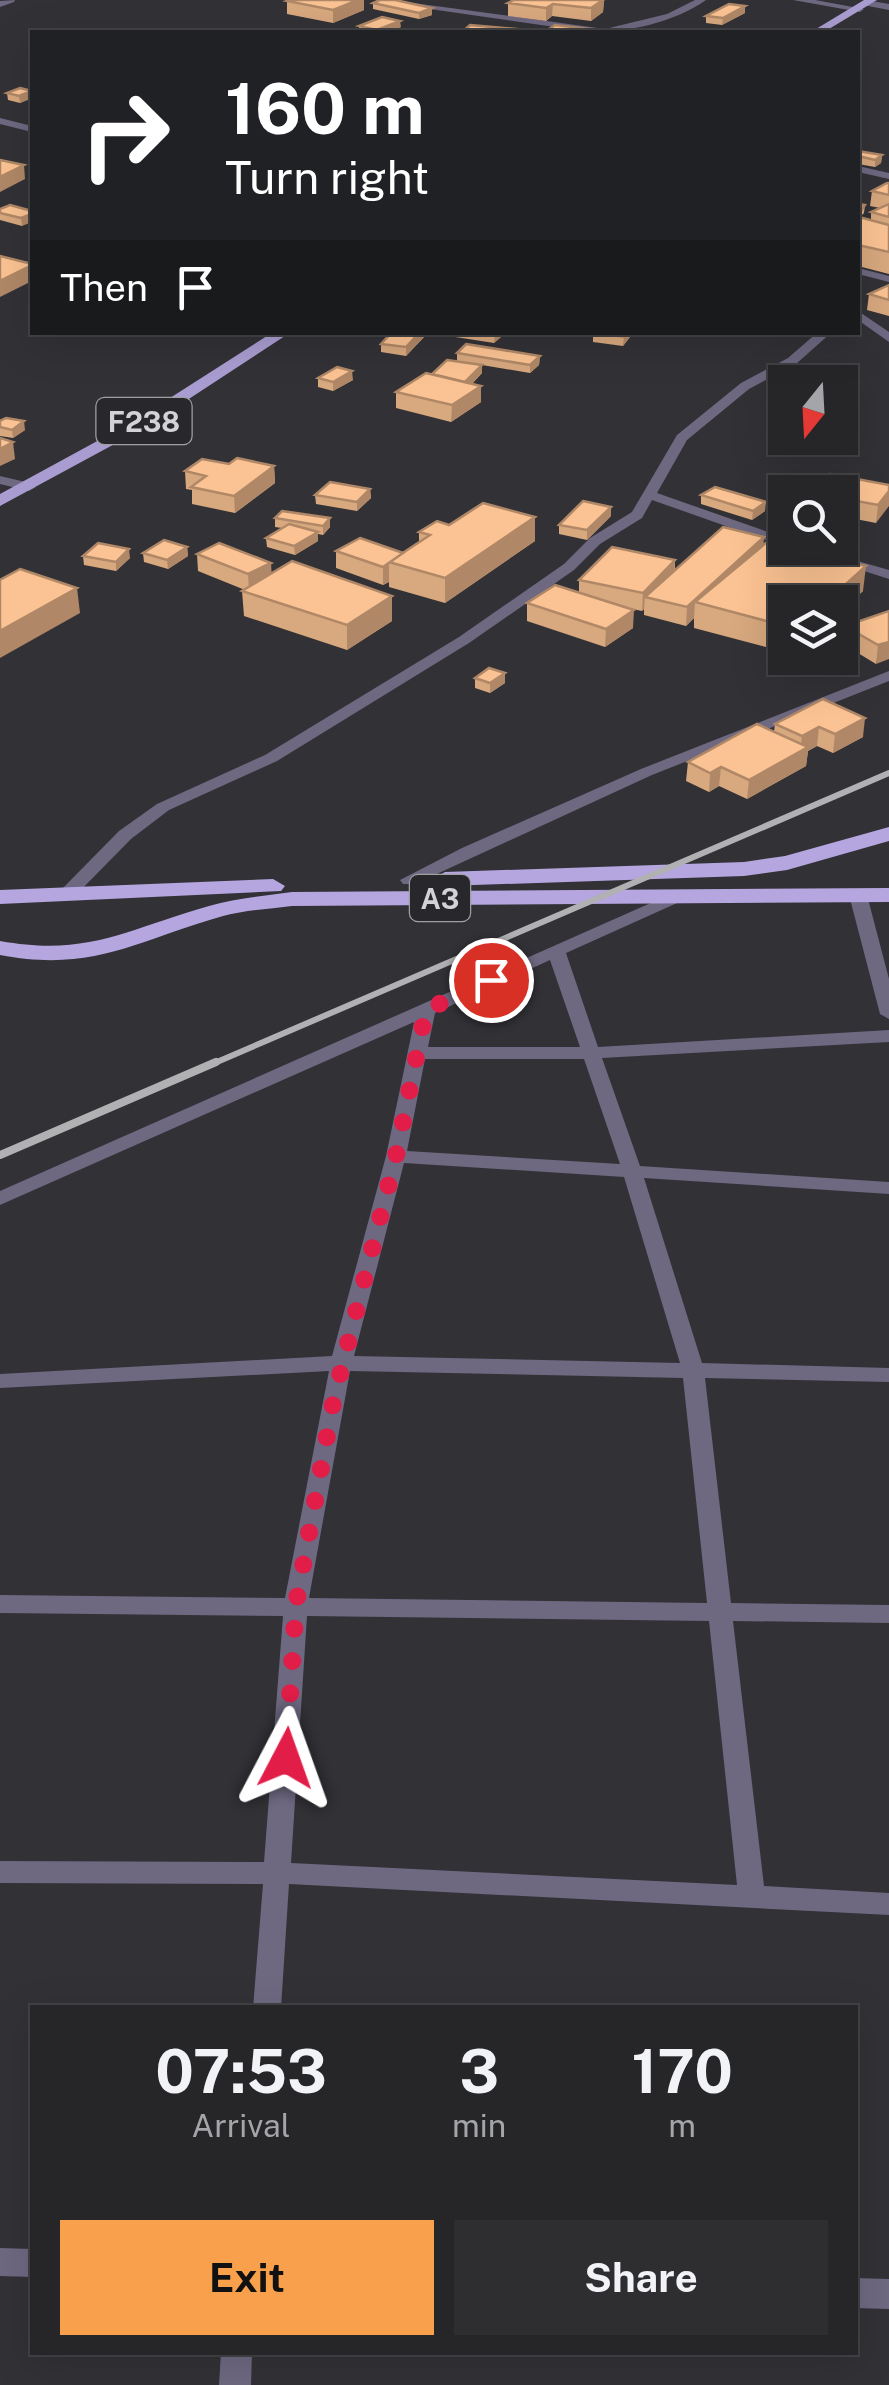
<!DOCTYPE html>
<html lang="en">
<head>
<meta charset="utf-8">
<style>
  :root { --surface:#262528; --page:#2e2d30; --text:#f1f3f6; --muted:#a4a5a8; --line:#424245; --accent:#f9a04c }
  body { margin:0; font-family:"Public Sans",sans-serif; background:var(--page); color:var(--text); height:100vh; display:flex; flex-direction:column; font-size:38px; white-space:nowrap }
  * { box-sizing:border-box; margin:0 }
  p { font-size:32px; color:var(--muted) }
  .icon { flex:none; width:55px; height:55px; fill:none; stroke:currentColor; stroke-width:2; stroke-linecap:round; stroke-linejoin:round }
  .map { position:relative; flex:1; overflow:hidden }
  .panel { position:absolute; left:30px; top:2005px; width:828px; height:350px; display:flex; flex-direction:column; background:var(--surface); border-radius:0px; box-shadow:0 10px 40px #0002,0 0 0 2px var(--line) }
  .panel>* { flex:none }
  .banner { position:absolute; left:30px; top:30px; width:830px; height:305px; border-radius:0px; box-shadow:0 10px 40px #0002,0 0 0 2px var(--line); background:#202124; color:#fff; overflow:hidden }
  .needle { width:65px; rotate:198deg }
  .controls { position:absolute; left:768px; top:365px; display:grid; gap:20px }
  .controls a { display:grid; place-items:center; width:90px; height:90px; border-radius:0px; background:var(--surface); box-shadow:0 10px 40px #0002,0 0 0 2px var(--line); font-size:50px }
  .pin { position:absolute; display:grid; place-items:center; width:85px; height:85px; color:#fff; margin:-42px; border:5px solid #fff; border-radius:50%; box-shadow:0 2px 10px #0007 }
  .me { position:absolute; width:110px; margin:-55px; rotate:4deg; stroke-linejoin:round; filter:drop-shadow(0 0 8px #0008) }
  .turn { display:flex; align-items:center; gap:35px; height:210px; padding:0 30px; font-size:45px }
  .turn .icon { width:130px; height:130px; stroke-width:2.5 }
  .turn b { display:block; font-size:70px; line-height:85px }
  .then { display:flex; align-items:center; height:95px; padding:0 30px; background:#0003; gap:20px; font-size:38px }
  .eta { display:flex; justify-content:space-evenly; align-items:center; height:170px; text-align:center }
  .eta b { font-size:60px; font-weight:700; line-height:70px }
  .cta { display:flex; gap:20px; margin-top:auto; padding:20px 30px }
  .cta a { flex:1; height:115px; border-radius:0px; background:var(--accent); color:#111; font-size:40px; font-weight:700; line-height:115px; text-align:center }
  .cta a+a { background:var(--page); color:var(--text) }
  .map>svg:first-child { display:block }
</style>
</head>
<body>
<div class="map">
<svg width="889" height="2385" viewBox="0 0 889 2385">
  <rect width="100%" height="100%" fill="#323136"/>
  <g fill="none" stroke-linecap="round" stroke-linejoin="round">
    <g fill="#6e6881" fill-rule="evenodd">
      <polygon points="15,0 14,2 0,7 0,1"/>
      <path d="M695,0H706C673,23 629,32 589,32L402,5L406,2L605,29L667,14Z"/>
      <polygon points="793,0 815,0 864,9 860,12"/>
      <polygon points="866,0 889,4 889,10 863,5"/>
      <polygon points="0,118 32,126 32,132 0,124"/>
      <polygon points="858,166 889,173 889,179 858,172"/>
      <polygon points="858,268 889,276 889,282 858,274"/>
      <polygon points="858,311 889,332 889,342 858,320"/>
      <polygon points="818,332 832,332 796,364 749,389 687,440 657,493 785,538 785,547 652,500 642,518 600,544 574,570 469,643 277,761 169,810 131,839 72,899 60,899 57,895 60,891 119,831 157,804 265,755 459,637 564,564 590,538 632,512 677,435 741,383 788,358"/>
      <polygon points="0,476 34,484 36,487 29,491 0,484"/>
      <polygon points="792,548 812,548 889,570 889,579"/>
      <polygon points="889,671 889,681 652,775 415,884 403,884 400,880 462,848 641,769"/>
      <path d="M680,890L686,891L689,895L686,899L566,953L598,1047L889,1030V1042L602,1058L640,1166L889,1182V1194L644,1178L702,1363L889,1368V1382L705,1378L731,1603L889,1605V1623L733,1621L764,1886L889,1893V1915L289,1884L281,2008H253L263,1884L0,1883V1861L264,1862L283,1616L0,1613V1595L285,1598L329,1371L0,1388V1374L332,1356L386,1156L414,1022L0,1205V1191ZM550,960L580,1047H428L435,1013ZM425,1059H584L620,1164L407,1151ZM404,1163L624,1177L680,1363L354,1356ZM350,1371L683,1378L707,1603L309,1598ZM307,1616L709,1621L737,1885L291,1863Z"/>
      <polygon points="858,890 867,895 889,979 889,1019 880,1014 849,895"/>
      <polygon points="0,2248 32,2249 32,2277 0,2276"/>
      <polygon points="855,2278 889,2279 889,2309 855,2308"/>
      <polygon points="221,2352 252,2352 251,2385 219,2385"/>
    </g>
    <g fill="#a99cd0" fill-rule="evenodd">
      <polygon points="864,0 877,0 824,32 811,32"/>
      <polygon points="273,332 291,332 146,427 0,506 0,494 134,421"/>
    </g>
    <g fill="#b5a6e0" fill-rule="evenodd">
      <polygon points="889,827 889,841 787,870 744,876 445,886 433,879 445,872 744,862 785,856"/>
      <polygon points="273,879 285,886 281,891 0,904 0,890"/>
      <path d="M889,888V902L292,906C269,909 246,910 223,916C137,940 94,973 0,955V941C89,957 127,929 209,906C236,898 264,896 292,892Z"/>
    </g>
    <polyline stroke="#b1b0b3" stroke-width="6" points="210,1065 889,773"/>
    <polyline stroke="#b1b0b3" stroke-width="8" points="0,1155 216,1062"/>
  </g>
  <g fill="#d8a87e">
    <polygon points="290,0 364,0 364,10 333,23 287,14 287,1"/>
    <polygon points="604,0 603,12 591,21 552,16 546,21 508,16 508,3"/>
    <polygon points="373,3 432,15 419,19 373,9"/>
    <polygon points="745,13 722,25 706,23 706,16"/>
    <polygon points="359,26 401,27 387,32 359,32"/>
    <polygon points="32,91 32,98 20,103 8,100 7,93"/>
    <polygon points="858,151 882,155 881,163 875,167 858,164"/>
    <polygon points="889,183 889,274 858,266 858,204 865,205 864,213 860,217 871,220 871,212 880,208 870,206 872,191"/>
    <polygon points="0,209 32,211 22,226 0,220"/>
    <polygon points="889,285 889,316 867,310 869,294"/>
    <polygon points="392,332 428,332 428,333 406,356 381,352 381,344"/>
    <polygon points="436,332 501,332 501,337 494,343 436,334"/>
    <polygon points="593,333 630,337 623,346 593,342"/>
    <polygon points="457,353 540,356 539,365 530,373 482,365 482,373 472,384 481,402 451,422 396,408 396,392 457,361"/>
    <polygon points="847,374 845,391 840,398 840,382 785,382 785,396 772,394 773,378"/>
    <polygon points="318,378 353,380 333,391 318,387"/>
    <polygon points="0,421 25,430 13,438 0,436"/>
    <polygon points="229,464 274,466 275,483 235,513 192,504 192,490 186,489 185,471"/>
    <polygon points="889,485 876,523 840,516 840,492"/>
    <polygon points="370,489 371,498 357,511 316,504 315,495"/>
    <polygon points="701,495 765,511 752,520 701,504"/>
    <polygon points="611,507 611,516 587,540 559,534 559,525"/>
    <polygon points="535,517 535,541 445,603 389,587 389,582 383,585 336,568 336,551 403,553 419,542 419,532 449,525"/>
    <polygon points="275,518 330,518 330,527 323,535 318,534 318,541 295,555 267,547 266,538 282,528 275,527"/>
    <polygon points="764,545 863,591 840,612 840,602 785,602 785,652 694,628 694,618 686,626 644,615 644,609 642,611 628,608 633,628 605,647 527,621 527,603 579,592 579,580 675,560 675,570"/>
    <polygon points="187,547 188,556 168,569 144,562 143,553"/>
    <polygon points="197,554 272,574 392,596 392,621 347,650 244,616 242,591 245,590 198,571"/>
    <polygon points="83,556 130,558 116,571 84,565"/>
    <polygon points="889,611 876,664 848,647 847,654 832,666 802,658 840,658 845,626"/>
    <polygon points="475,678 505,683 490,693 475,688"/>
    <polygon points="823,699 863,737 833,753 817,746 808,751 806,766 747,799 719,786 709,792 686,781 688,762 774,732 775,724"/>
  </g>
  <g fill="#b08867">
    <polygon points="358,0 364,0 364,10 333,23 333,10"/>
    <polygon points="604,0 603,12 591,21 591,8"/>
    <polygon points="553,4 552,16 546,21 546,8"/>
    <polygon points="745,6 745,13 722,25 723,18"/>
    <polygon points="432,8 432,15 419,19 419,13"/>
    <polygon points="400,21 401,27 387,32 377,32 377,30"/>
    <polygon points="32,91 32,98 20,103 19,96"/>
    <polygon points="882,155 881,163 875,167 875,160"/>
    <polygon points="24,165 25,179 0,192 0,177"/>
    <polygon points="32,214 32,222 22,226 21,218"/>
    <polygon points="32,265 32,281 0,297 0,281"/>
    <polygon points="420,332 428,332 406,356 406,347"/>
    <polygon points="497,332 501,332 501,337 494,343 495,335"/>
    <polygon points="628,332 631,332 630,337 623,346 624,337"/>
    <polygon points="540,356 539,365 530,373 530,365"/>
    <polygon points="482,365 482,373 464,392 464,383"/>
    <polygon points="352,371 353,380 333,391 333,382"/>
    <polygon points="847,374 845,391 840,398 840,384"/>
    <polygon points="481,386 481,402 451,422 452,405"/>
    <polygon points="24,421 25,430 13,438 12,430"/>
    <polygon points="13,442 15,459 0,466 0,449"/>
    <polygon points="274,466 275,483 235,513 234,496"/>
    <polygon points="370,489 371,498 357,511 357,502"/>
    <polygon points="889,491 889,506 876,523 878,505"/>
    <polygon points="766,502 765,511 752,520 753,511"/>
    <polygon points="611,507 611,516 587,540 587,530"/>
    <polygon points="535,517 535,541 445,603 445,578"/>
    <polygon points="330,518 330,527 323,535 323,526"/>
    <polygon points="318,532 318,541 295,555 294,546"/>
    <polygon points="764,537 763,554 695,602 694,618 686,626 687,607"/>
    <polygon points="187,547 188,556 168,569 167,560"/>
    <polygon points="129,549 130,558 116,571 116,562"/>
    <polygon points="675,560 674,578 645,597 644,609 642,611 643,593"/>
    <polygon points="271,563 272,580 249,592 248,574"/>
    <polygon points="389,564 389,582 383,585 383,567"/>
    <polygon points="866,566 863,591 840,612 840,602 826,602"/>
    <polygon points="77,588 80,613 0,658 0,631"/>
    <polygon points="392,596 392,621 347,650 347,625"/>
    <polygon points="634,610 633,628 605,647 606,629"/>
    <polygon points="889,642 889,659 876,664 878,645"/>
    <polygon points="848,645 847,654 832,666 833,658 840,658 840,651"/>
    <polygon points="505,673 505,683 490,693 490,683"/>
    <polygon points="865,718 863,737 833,753 835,734"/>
    <polygon points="819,727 817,746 808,751 806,766 747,799 749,780 800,751 802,736"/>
    <polygon points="721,767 719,786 709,792 710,773"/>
  </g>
  <g fill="#fbc393" stroke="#b08867" stroke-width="2.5">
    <polygon points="290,0 358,0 333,10 287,1"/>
    <polygon points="380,0 395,0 432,8 419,13 373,3"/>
    <polygon points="514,0 603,0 591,8 553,4 546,8 508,3"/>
    <polygon points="729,4 745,6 723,18 706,16"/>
    <polygon points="382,17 400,21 377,30 359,26"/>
    <polygon points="470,25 517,29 514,32 462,32"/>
    <polygon points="555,25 590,29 585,32 546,31"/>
    <polygon points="20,88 32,91 19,96 7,93"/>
    <polygon points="858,151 882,155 875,160 858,156"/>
    <polygon points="0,160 24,165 0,177"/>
    <polygon points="887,183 889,183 889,195 872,191"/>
    <polygon points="858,204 865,205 858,215"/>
    <polygon points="889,204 889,217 871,212"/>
    <polygon points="10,205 32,211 32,214 21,218 0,213 0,209"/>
    <polygon points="859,217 889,225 889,252 858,245 858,218"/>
    <polygon points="0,256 32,264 32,265 0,281"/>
    <polygon points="889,285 889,300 869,294"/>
    <polygon points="392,332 420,332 406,347 381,344"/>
    <polygon points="594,332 628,332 624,337"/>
    <polygon points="466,344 540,356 530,365 457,353"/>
    <polygon points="447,360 482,365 465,382 432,374"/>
    <polygon points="783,365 847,374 840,384 840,382 805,382 773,378"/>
    <polygon points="337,367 352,371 333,382 318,378"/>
    <polygon points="426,373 481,386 452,405 396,392"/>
    <polygon points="6,418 24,421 12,430 0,427 0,421"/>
    <polygon points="0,438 13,442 0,449"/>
    <polygon points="237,458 274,466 234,496 191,487 206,476 185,471 202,459 229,464"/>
    <polygon points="830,474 889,485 889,491 878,505 840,498 840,492 815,492"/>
    <polygon points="330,482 370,489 357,502 315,495"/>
    <polygon points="715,487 766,502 753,511 701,495"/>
    <polygon points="583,501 611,507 587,530 559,525"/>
    <polygon points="483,503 535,517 445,578 389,562 430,535 419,532 437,521 449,525"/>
    <polygon points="282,511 330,518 323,526 275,518"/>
    <polygon points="289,524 318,532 294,546 266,538"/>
    <polygon points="723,527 764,537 687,607 645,597"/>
    <polygon points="360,538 403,553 383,567 336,551"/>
    <polygon points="164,540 187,547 167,560 143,553"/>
    <polygon points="767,542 785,546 785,548 791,548 866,566 826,602 785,602 785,626 695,602"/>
    <polygon points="98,543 129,549 116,562 83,556"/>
    <polygon points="219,543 271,563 248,574 197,554"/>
    <polygon points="612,547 675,560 643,593 579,580"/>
    <polygon points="292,561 392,596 347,625 242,591"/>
    <polygon points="20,569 77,588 0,631 0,580"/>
    <polygon points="555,585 634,610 606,629 527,603"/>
    <polygon points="889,611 889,642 878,645 845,626"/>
    <polygon points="840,642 848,645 840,651"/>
    <polygon points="489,668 505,673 490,683 475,678"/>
    <polygon points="823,699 865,718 835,734 819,727 802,736 775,724"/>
    <polygon points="757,724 808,747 749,780 721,767 710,773 688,762"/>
  </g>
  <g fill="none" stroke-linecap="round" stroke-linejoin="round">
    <polyline stroke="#e11d48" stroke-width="18" stroke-dasharray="0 32.4" points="286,1758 296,1604 334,1398 396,1156 426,1010 491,980"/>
  </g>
  <g text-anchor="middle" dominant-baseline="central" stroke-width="10" stroke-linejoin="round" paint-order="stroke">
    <g fill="#28282c" stroke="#a09fa2" stroke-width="2.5">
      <rect x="96.5" y="398" width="95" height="46" rx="8"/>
      <rect x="410" y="875" width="60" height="46" rx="8"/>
    </g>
    <g font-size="28" font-weight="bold" fill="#d3d2d5">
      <text x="144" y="421">F238</text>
      <text x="440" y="898">A3</text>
    </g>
  </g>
</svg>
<div class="controls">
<a><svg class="needle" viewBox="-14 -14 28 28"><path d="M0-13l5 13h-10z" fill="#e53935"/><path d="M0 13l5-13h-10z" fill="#a4a5a8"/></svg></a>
<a><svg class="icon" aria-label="search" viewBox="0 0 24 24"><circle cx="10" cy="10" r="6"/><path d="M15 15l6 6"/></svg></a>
<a><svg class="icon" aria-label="layers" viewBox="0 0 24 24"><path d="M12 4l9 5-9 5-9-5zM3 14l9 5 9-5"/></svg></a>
</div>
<div class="pin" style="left:491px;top:980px;background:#d93025"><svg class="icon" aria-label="arrive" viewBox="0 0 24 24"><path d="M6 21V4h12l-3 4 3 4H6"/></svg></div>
<svg class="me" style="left:286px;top:1758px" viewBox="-20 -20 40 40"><path d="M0-17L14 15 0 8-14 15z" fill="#e11d48" stroke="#fff" stroke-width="4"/></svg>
<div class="banner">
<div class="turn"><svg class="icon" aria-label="right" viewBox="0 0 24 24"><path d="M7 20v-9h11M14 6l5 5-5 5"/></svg><div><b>160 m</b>Turn right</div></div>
<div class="then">Then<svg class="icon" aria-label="arrive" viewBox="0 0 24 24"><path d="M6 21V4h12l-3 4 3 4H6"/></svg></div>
</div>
<section class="panel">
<div class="eta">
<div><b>07:53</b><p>Arrival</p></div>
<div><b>3</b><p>min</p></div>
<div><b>170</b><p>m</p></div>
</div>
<div class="cta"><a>Exit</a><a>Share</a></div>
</section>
</div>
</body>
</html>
